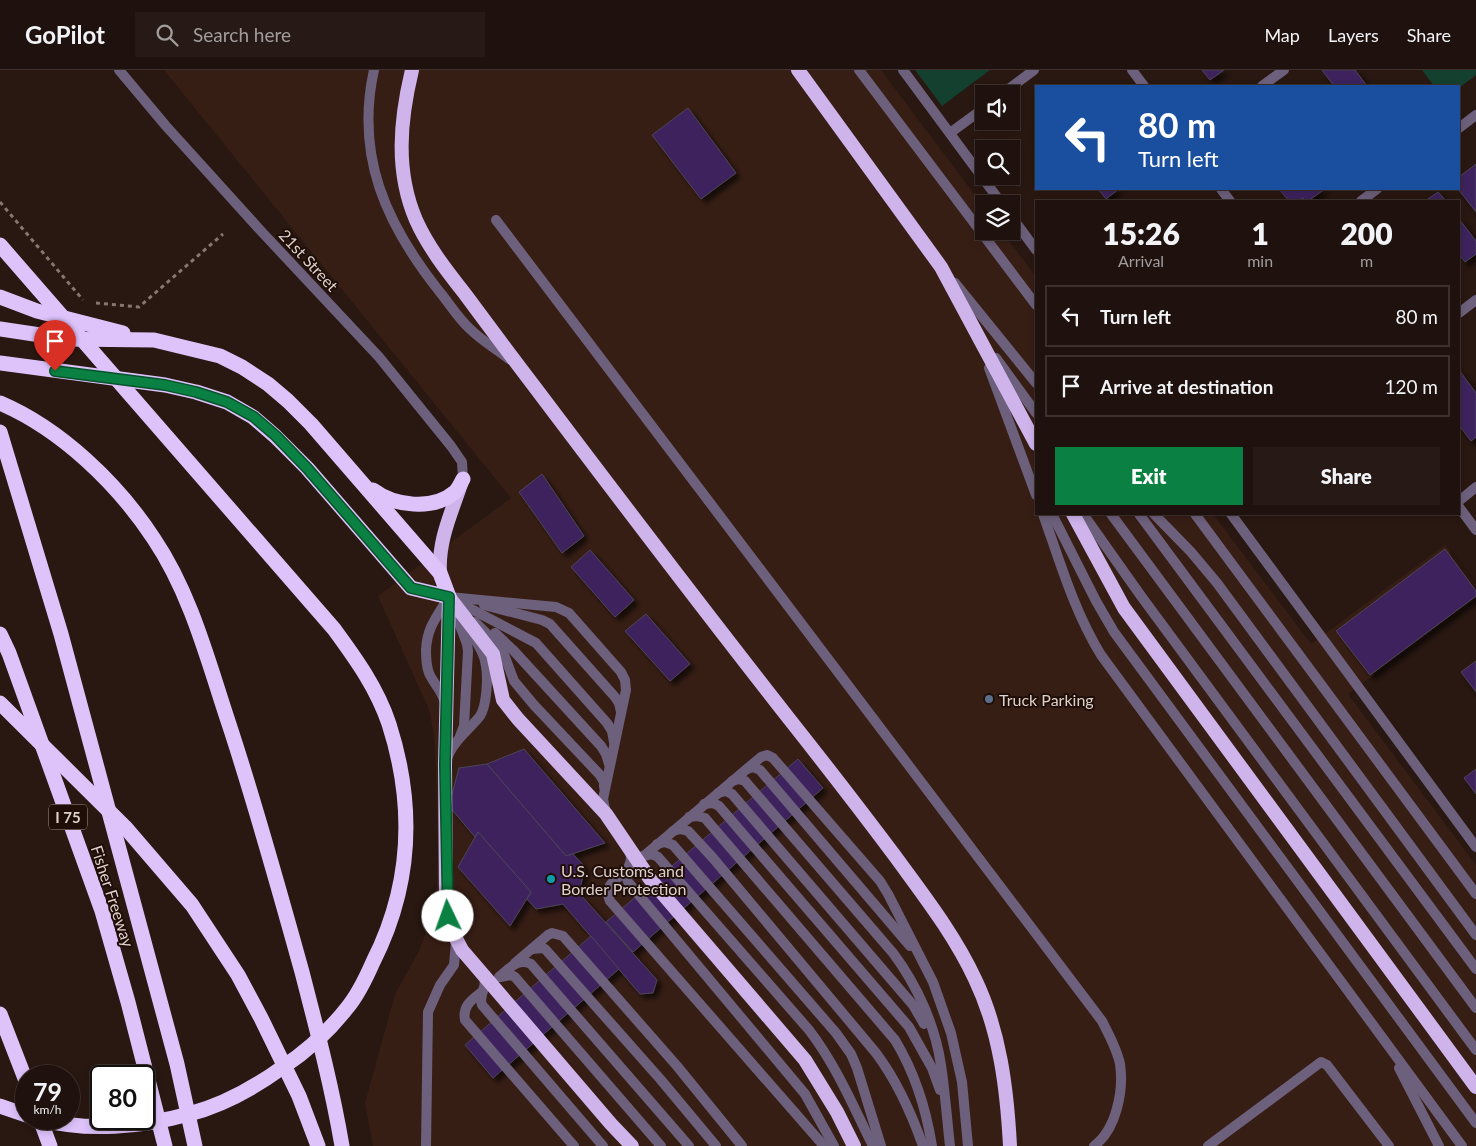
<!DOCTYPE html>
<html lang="en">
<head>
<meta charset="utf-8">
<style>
  :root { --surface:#1f110d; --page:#271a16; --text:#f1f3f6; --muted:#a19d9d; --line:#3c312e; --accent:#0b8043 }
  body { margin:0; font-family:Lato,sans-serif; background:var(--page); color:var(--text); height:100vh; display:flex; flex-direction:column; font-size:19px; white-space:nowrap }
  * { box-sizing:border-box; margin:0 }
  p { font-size:16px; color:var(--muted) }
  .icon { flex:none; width:28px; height:28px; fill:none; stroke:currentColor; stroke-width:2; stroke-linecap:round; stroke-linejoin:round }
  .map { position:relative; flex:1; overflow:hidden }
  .details { position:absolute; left:1035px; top:130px; width:425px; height:315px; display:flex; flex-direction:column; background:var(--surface); border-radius:0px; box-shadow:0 2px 8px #0003,0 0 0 1px var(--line) }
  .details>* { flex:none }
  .guide { position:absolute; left:1035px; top:15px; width:425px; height:105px; border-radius:0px; box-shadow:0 2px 8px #0003,0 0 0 1px var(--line); background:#1a4fa0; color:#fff; overflow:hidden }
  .buttons { position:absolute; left:975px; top:15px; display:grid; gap:10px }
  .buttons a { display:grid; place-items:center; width:45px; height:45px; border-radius:0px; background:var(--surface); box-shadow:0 2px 8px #0003,0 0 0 1px var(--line); font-size:25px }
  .speed { position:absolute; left:15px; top:995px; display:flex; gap:10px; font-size:25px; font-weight:700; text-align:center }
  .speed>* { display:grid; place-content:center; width:65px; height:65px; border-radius:50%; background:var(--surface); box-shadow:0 2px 8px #0003,0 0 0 1px var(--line); line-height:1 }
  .speed small { font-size:12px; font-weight:400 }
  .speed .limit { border:2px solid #111; border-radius:8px; background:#fff; color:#111 }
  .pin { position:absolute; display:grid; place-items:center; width:42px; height:42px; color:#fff; margin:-51px -21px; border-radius:50% 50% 50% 0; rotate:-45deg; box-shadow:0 0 5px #0007 }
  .pin .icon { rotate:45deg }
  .me { position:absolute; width:55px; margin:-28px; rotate:357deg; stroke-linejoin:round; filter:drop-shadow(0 0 4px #0008) }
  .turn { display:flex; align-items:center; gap:18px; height:105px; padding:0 20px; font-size:22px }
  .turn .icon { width:65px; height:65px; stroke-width:2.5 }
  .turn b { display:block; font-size:35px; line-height:42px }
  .eta { display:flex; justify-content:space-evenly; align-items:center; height:85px; text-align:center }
  .eta b { font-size:30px; font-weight:800; line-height:35px }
  .cta { display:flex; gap:10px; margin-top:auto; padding:10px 20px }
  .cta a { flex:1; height:58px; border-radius:0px; background:var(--accent); color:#fff; font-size:20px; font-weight:800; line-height:58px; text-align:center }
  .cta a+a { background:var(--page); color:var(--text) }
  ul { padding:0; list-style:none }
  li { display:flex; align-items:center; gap:15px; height:62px; margin:0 10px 8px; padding:0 10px; border:2px solid var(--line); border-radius:0px }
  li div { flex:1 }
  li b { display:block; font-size:19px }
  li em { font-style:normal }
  header { display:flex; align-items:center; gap:30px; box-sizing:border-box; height:70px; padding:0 25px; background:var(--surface); border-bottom:1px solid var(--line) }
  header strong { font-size:24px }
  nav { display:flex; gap:28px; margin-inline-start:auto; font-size:18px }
  .search { width:350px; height:45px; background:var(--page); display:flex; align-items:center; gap:12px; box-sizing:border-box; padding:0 18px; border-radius:0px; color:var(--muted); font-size:19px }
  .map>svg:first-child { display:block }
</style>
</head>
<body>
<header>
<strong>GoPilot</strong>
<div class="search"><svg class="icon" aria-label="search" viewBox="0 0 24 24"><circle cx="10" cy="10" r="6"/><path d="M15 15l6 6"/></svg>Search here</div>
<nav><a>Map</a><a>Layers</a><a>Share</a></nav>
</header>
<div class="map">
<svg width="1476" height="1076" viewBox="0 0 1476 1076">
  <defs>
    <filter id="shadow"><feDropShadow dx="4.5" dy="4.5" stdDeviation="2.5" flood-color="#0009"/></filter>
  </defs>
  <rect width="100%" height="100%" fill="#291711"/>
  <polygon fill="#371e15" points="164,0 881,0 984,137 984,161 1002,161 1036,207 1036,444 1213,444 1311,574 1445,475 1476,516 1476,529 1348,624 1476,795 1476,1076 373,1076 365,1033 395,924 420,879 432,843 437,817 438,780 435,675 430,642 378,526 511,428"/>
  <g fill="#13402f">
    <polygon points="915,0 990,0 942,36"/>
    <polygon points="1422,0 1476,0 1476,5 1459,18 1459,16 1434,16"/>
  </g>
  <g fill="#3e225d" stroke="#4c4557" filter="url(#shadow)">
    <polygon points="1202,0 1224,0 1210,10"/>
    <polygon points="1322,0 1355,0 1367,16 1334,16"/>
    <polygon points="688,38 736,103 701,129 652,65"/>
    <polygon points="1476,94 1476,142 1458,119 1459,107"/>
    <polygon points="1098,119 1119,119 1106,129"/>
    <polygon points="1279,119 1325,119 1308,131 1305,131 1303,128 1298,131 1289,131"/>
    <polygon points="1438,122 1446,131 1425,131"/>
    <polygon points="1459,149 1476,171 1476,184 1465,192 1459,184"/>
    <polygon points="1459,300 1476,323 1476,367 1471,371 1459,355"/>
    <polygon points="542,404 584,466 562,483 519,422"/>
    <polygon points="1445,479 1476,521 1476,526 1370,605 1336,561"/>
    <polygon points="590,480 634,530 615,547 571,497"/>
    <polygon points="646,544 690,594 670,611 625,561"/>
    <polygon points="1476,591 1476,622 1461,602"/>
    <polygon points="524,679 605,773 566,786 487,694"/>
    <polygon points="798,689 823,718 633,882 606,852"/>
    <polygon points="487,694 566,786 573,784 585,797 579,823 657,910 653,923 640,924 563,834 536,839 527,829 531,822 478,762 475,767 449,736 459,698"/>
    <polygon points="1476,699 1476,724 1464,708"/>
    <polygon points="478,762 531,822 510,856 458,797"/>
    <polygon points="591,866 619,899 493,1008 465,975"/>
  </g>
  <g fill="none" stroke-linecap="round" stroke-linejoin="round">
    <g stroke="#867772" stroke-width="3" stroke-dasharray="4 4" stroke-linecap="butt">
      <polyline points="0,132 83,230"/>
      <polyline points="96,233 139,237 223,164"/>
    </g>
    <g stroke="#6d607c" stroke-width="10">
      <path d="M374,0C355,86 386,154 439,221C449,233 458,248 470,259C481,270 496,279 509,289"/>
      <polyline points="859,0 1036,235"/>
      <polyline points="903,0 1002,134"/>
      <polyline points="1262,16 1284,0"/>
      <polyline points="1011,146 1036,180"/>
      <path d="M496,150L1102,951C1109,965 1117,979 1120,994C1124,1021 1116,1060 1094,1076"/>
      <polyline points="955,213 1036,313"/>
      <polyline points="1459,243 1476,230"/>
      <polyline points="996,288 1036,343"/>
      <polyline points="989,298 1036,425"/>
      <path d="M1043,444C1060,492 1074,541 1101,585L1462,1076"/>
      <polyline points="1052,444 1096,531 1114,562 1476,1053"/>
      <polyline points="1083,444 1141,526 1476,980"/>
      <polyline points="1111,444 1476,938"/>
      <polyline points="1139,444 1476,899"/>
      <polyline points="1154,444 1191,482 1217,513 1476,865"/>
      <polyline points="1195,444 1476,824"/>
      <polyline points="1231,444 1476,777"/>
      <polyline points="449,527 556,537 569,543 621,602 625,610 626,620 603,729 606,744"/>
      <polyline points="454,530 536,573 607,653 612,661 614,672"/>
      <polyline points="484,535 542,550 550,554 615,627 619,633 621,642"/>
      <polyline points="453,537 467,574 468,581 464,656 460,666"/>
      <polyline points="475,552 502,579 514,611 534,635 600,705 604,712 604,717"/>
      <polyline points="495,563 514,581 601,676 606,684 609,694"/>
      <path d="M444,630C441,619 433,613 429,603C426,595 426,588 426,580C427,557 437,547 448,528"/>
      <path d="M447,689C452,672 469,660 480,646C487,635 488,608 486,596C485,585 479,576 473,567"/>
      <polyline points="747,699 753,697 760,700 910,876"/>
      <path d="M732,711L739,709L745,711L893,883C917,915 935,955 941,995C945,1022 947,1049 950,1076"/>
      <polyline points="718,723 726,721 732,724 913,935 924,954"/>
      <polyline points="704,734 713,733 719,736 909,957 932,998 940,1020"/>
      <path d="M689,747L697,746L705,748L895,970C915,1003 926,1038 932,1076"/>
      <path d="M673,761L680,759L688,761L713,788L876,983C897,1011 911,1042 923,1076"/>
      <polyline points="657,774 665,772 673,775 836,963 851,984 857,998 881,1076"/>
      <path d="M630,782C637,808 599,806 610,831L824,1076"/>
      <polyline points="645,785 761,687 767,685 773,688 880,811 888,824 933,912 951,963 962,1012 968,1076"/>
      <path d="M643,786L652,784L658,787L809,960C836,995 853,1036 873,1076"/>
      <polyline points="629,798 626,806 628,812 805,1024 834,1076"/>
      <polyline points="532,879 543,878 546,880 661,1010 716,1076"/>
      <polyline points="515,893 548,865 552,863 563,866 677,996 742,1076"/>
      <path d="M484,906C488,917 478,925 482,935L603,1076"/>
      <path d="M499,907C509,899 518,887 531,894L689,1076"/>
      <polyline points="500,907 511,905 515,907 661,1076"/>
      <path d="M483,921C473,929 462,935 465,950L574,1076"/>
      <polyline points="1399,998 1439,1076"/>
      <polyline points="426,1076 428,942 440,915 454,895 456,872"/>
      <polyline points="1208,1076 1321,992 1327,995 1389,1076"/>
    </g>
    <g stroke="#6d607c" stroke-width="10">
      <polyline points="119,0 166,56 261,161 379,287 451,376 462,392 463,409"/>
      <polyline points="1132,0 1144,16"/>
      <polyline points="1002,24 1034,0"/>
      <polyline points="1459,58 1476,45"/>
      <polyline points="950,63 984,38"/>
      <polyline points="1221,119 1230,131"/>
      <polyline points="1361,131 1377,119"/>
      <polyline points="1459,431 1476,417"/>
      <polyline points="1459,437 1476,460"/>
    </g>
    <g stroke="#cfb4ec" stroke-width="14">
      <path d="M412,0C400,50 395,101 416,150C428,177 447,201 465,224C488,255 511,286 534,316C620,430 706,543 794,655C828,698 862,742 895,786C924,826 954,864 975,909C1000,961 1007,1019 1010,1076"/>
      <polyline points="798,0 941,197 1036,374"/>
      <polyline points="1073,444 1124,538 1476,1017"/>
      <path d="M440,503C438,471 451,444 461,414"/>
      <polyline points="449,527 493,584 503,630 518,649 606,744 650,809 805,990 837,1042 854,1076"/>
      <polyline points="449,527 445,695 446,832 451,859 462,880 611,1054 632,1076"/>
    </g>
    <g stroke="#dec3fb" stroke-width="15">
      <path d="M0,175L334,559C356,589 377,618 389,654C415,735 412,815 373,892C366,908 358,925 347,938C329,961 307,981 283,997C254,1018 224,1035 189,1044C142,1057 87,1062 40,1049"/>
      <polyline points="0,227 37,241 123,263"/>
      <polyline points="0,259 67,269 154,270 220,286 242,297 268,314 288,331 311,354 440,503 449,527"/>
      <polyline points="0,293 165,315 196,322 227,332 253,347 275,366 307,398 411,518 449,527"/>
      <path d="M0,333C61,359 118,414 154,469C191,524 208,591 229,654C256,736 279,819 302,902C317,960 332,1017 342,1076"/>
      <polyline points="0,362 61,564 177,994 195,1076"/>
      <path d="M373,420C394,436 433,441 455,422C458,419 461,413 463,409"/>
      <polyline points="0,564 9,583 102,841 128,932 165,1076"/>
      <polyline points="0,633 125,757 192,835 238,905 261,948 299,1026 318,1076"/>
      <polyline points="0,944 26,1011"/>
      <polyline points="0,1036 26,1045"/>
      <polyline points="40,1049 50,1076"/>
    </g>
  </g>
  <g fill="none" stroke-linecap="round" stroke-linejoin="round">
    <g stroke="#07532c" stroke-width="12">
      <polyline id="route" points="55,301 165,315 196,322 227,332 254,347 276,366 307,398 411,518 449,527 445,695 448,846"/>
    </g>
    <use href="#route" stroke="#0b8043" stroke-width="9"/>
  </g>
  <circle fill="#5c6f8a" stroke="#1f0e08" stroke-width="2" cx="989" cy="629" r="5"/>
  <circle fill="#0f9aa8" stroke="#1f0e08" stroke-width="2" cx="551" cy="809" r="5"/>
  <g text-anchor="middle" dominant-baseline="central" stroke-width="4" stroke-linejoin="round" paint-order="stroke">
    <rect fill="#1f0e08" stroke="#a59692" stroke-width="1" x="49" y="734.5" width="38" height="25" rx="4"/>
    <g font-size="15" font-weight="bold" fill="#ded1cd">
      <text x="68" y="747">I 75</text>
    </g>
    <g font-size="16" fill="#ded1cd" stroke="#1f0e08">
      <text transform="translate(309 190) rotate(47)">21st Street</text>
      <text transform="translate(113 826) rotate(72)">Fisher Freeway</text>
    </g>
    <g font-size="16" fill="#ded1cd" stroke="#1f0e08" text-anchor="start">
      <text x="999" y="629">Truck Parking</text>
      <text x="561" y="800">U.S. Customs and<tspan x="561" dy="18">Border Protection</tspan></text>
    </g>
  </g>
</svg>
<div class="buttons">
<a><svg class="icon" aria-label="sound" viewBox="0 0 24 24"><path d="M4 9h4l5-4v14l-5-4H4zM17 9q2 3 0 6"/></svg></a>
<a><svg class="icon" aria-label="search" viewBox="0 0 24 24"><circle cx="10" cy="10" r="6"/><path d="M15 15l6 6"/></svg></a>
<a><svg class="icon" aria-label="layers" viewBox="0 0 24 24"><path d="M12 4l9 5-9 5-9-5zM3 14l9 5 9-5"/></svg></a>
</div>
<div class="speed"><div>79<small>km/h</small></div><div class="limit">80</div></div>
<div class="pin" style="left:55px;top:301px;background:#d93025"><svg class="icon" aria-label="arrive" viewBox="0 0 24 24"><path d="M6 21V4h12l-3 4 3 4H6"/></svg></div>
<svg class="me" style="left:448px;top:846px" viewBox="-20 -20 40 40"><circle r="19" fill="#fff"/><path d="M0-13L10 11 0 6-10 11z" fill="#0b8043"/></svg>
<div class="guide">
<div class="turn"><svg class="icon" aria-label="left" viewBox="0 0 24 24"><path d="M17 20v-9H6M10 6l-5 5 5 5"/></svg><div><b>80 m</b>Turn left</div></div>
</div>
<section class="details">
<div class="eta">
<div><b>15:26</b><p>Arrival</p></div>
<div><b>1</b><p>min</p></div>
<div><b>200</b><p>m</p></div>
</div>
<ul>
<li><svg class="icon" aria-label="left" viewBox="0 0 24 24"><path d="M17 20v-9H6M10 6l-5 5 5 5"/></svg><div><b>Turn left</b></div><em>80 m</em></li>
<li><svg class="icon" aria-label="arrive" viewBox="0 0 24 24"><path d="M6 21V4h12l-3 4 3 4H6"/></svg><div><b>Arrive at destination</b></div><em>120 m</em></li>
</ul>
<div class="cta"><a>Exit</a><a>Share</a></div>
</section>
</div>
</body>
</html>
